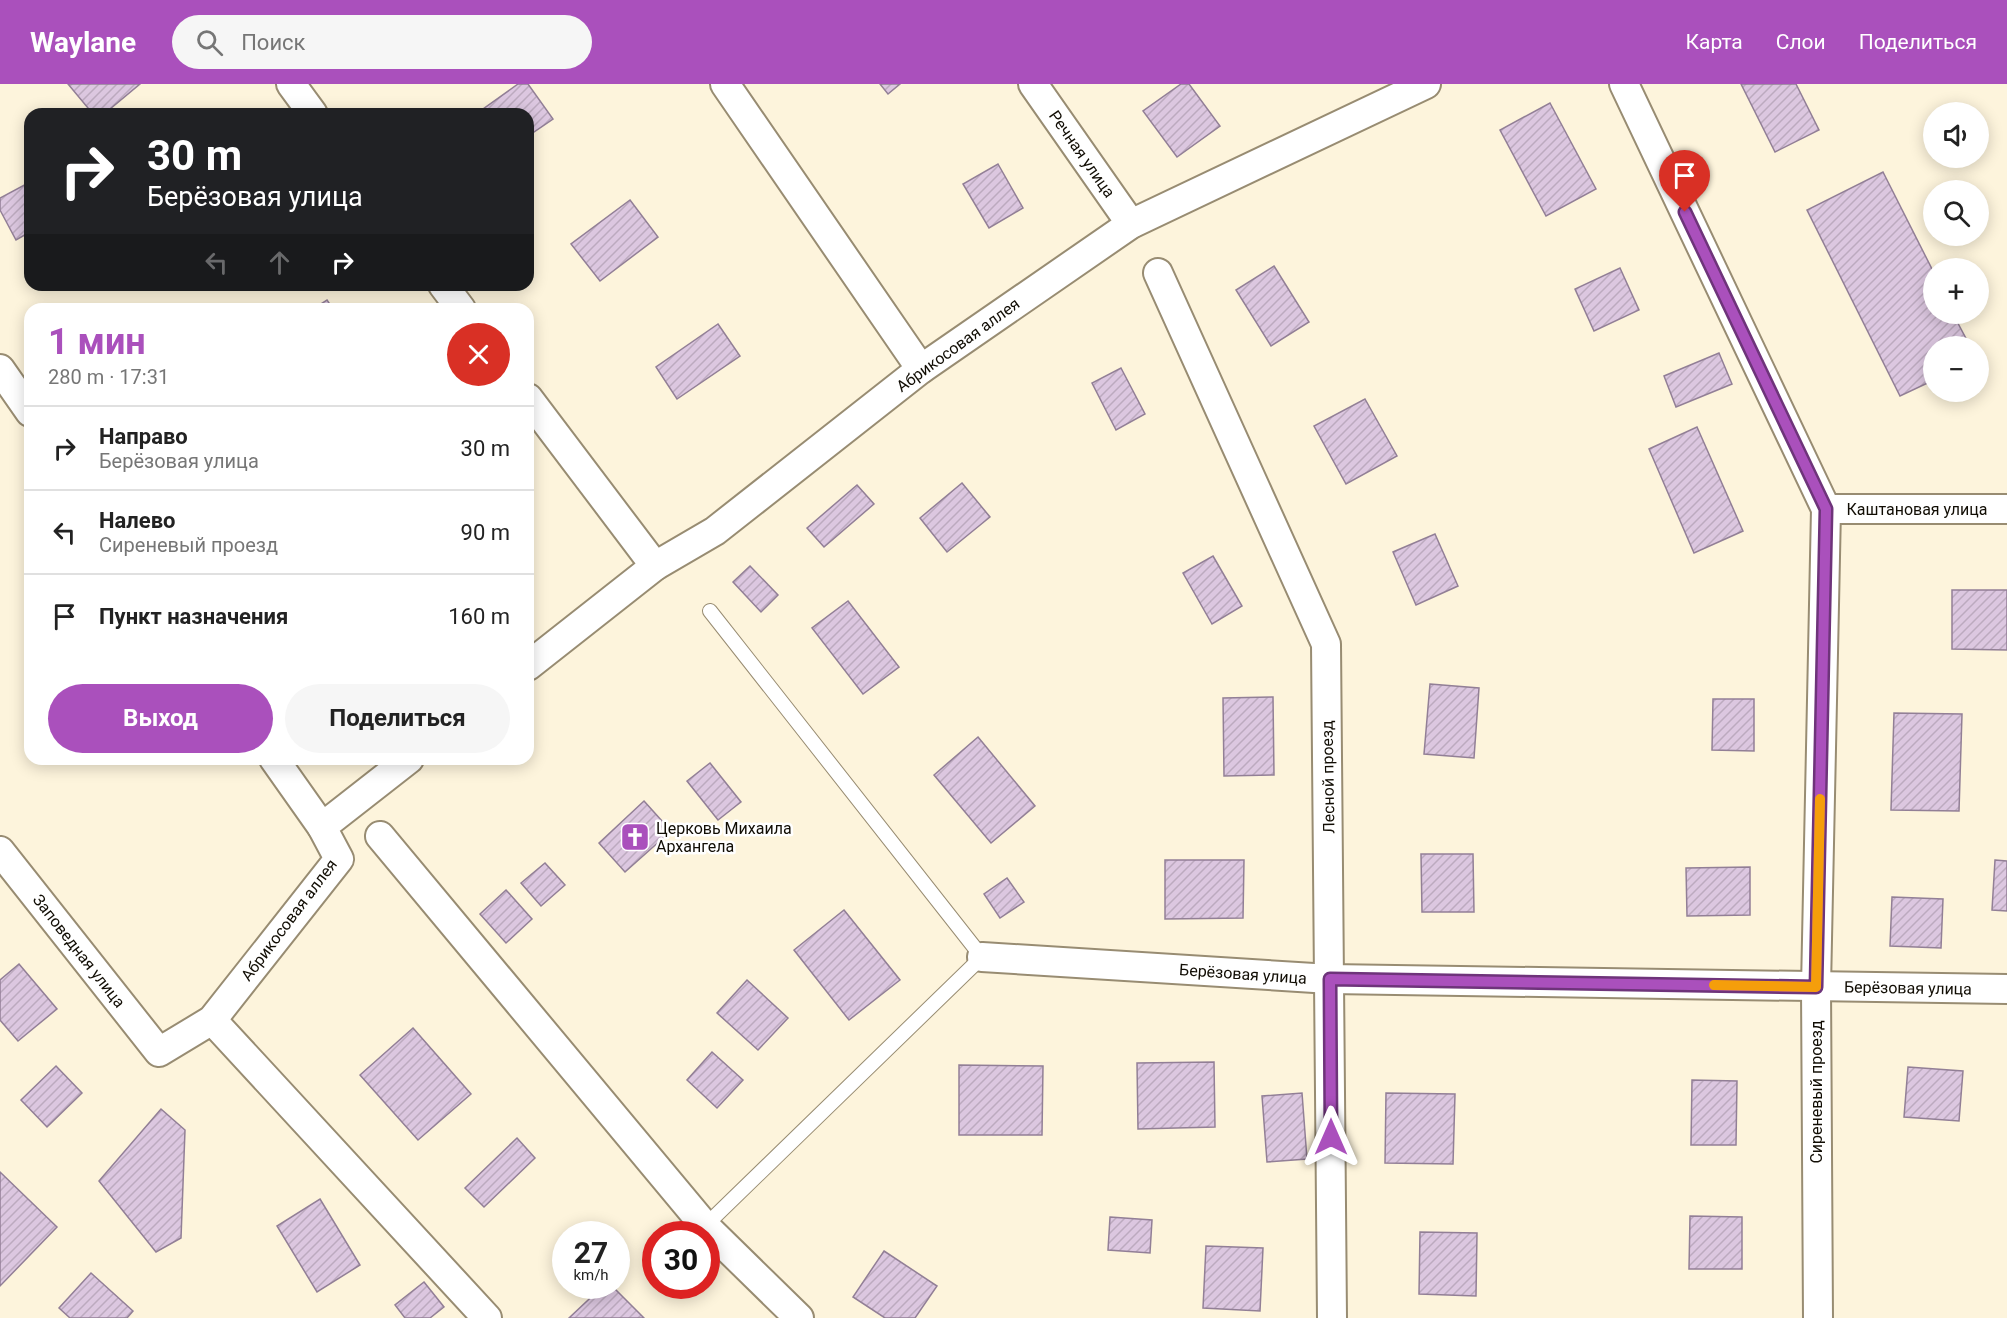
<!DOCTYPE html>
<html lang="ru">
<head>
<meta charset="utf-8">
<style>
  :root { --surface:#fff; --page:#f6f6f6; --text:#222; --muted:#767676; --line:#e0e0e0; --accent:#aa50bc }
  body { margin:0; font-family:Roboto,sans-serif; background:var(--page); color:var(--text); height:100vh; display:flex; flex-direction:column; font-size:22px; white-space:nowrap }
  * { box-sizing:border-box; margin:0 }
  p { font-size:20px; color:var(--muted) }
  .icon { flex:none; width:33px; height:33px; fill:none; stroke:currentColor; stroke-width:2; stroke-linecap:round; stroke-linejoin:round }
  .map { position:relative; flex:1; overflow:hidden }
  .panel { position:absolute; left:24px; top:219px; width:510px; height:462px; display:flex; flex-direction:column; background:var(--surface); border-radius:18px; box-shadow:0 3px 15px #0003 }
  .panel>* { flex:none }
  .guide { position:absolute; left:24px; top:24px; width:510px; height:183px; border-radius:18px; box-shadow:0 3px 15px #0003; background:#202124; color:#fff; overflow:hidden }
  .controls { position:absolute; left:1923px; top:18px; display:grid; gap:12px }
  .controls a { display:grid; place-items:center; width:66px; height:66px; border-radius:50%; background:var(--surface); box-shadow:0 3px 15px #0003; font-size:30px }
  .speed { position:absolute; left:552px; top:1137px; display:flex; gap:12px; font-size:30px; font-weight:700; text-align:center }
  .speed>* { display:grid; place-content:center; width:78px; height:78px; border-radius:50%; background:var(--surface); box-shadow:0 3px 15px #0003; line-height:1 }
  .speed small { font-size:15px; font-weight:400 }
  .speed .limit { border:9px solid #d22; background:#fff; color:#111 }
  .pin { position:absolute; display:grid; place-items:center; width:51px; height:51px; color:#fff; margin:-62px -26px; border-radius:50% 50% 50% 0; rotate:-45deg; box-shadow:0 0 6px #0007 }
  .pin .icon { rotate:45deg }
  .me { position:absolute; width:66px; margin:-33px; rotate:0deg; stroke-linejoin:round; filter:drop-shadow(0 0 4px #0008) }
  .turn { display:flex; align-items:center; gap:21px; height:126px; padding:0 24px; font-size:27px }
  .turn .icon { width:78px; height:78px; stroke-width:2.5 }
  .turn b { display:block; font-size:42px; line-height:51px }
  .lanes { display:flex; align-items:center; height:57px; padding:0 24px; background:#0003; justify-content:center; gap:30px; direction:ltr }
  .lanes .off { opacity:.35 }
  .round { display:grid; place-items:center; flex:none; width:63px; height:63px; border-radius:32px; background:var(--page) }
  .summary { display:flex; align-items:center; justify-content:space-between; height:102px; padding:0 24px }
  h1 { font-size:36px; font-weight:700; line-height:45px; color:var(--accent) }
  .button { display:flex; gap:12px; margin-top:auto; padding:12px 24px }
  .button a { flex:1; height:69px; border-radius:36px; background:var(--accent); color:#fff; font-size:24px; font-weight:700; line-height:69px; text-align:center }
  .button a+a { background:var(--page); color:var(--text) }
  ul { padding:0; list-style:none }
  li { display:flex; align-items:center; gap:18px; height:84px; padding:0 24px; border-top:2px solid var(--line) }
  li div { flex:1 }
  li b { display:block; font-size:22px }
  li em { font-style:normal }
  header { display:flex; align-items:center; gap:36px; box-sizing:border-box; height:84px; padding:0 30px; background:var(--accent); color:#fff }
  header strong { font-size:28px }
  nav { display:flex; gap:33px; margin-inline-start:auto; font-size:21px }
  .search { width:420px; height:54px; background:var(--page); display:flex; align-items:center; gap:15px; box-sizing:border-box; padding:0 21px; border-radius:33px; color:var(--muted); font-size:22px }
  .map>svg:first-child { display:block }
</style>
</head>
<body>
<header>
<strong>Waylane</strong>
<div class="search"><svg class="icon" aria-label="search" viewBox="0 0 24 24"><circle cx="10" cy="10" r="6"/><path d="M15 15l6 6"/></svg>Поиск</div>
<nav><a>Карта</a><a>Слои</a><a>Поделиться</a></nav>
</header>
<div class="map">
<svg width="2007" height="1234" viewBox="0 0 2007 1234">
  <defs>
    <pattern id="building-hatch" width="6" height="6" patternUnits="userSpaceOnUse" patternTransform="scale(1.5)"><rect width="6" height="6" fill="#dcc7e0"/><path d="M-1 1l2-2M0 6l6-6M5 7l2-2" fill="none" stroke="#bcaabf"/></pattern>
  </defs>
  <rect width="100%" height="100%" fill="#fdf4dc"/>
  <g fill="url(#building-hatch)" stroke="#927f96" stroke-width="1.5">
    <polygon points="68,0 140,0 104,30 93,30"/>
    <polygon points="518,0 528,0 553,35 528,52 528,30 476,30"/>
    <polygon points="880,0 900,0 888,10"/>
    <polygon points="1181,0 1189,0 1220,42 1177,73 1143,27"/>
    <polygon points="1741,0 1796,0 1819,46 1775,68"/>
    <polygon points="1550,19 1596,105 1546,132 1500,46"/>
    <polygon points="998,80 1023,124 989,144 963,100"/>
    <polygon points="1883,88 1934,189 1934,230 1953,230 1970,262 1934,262 1934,296 1900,312 1807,126"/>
    <polygon points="30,98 30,148 16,156 0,126 0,114"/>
    <polygon points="630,116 658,153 600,197 571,160"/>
    <polygon points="1274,182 1309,238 1271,262 1236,206"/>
    <polygon points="1620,184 1639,226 1594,247 1575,205"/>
    <polygon points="327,216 333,225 313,225"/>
    <polygon points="718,240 740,272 677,315 656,283"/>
    <polygon points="1719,269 1732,300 1676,323 1664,292"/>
    <polygon points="1121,284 1145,330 1116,346 1092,299"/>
    <polygon points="1365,315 1397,372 1346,400 1314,342"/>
    <polygon points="1697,343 1743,447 1694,469 1649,365"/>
    <polygon points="962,399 990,433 947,468 920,434"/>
    <polygon points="857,401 874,420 824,463 807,444"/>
    <polygon points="1435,450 1458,502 1416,521 1393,468"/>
    <polygon points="1213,472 1242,522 1212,540 1183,489"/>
    <polygon points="750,482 778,511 761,528 733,498"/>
    <polygon points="1952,506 2007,506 2007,566 1952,565"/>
    <polygon points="848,517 899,583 863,610 812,544"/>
    <polygon points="1430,600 1479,604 1474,674 1424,670"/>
    <polygon points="1273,613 1274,691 1224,692 1223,614"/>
    <polygon points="1713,615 1754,615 1754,667 1712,666"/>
    <polygon points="1894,629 1962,630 1959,727 1891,726"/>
    <polygon points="978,653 1035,722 991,759 934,691"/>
    <polygon points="710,679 741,718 718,736 687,697"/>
    <polygon points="644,717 671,747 625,788 599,759"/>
    <polygon points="1421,770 1473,770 1474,828 1422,828"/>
    <polygon points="1165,776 1244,776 1243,834 1165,835"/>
    <polygon points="1995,776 2007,777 2007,827 1992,826"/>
    <polygon points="545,779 565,801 541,822 521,799"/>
    <polygon points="1750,783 1750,831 1687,832 1686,784"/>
    <polygon points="1007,794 1024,818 1000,834 984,810"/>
    <polygon points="506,806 532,835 506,859 480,830"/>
    <polygon points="1892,813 1943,815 1941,864 1890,862"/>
    <polygon points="844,826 900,896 849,936 794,866"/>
    <polygon points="19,880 57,925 18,957 0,936 0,896"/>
    <polygon points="747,896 788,934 758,966 717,929"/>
    <polygon points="413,944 471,1010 418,1056 360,991"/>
    <polygon points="712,968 743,996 717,1024 687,996"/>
    <polygon points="1214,978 1215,1043 1138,1045 1137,979"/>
    <polygon points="959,981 1043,982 1042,1051 959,1051"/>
    <polygon points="56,982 82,1009 47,1043 21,1016"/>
    <polygon points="1908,983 1963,987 1959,1037 1904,1033"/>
    <polygon points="1692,996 1737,997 1736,1061 1691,1061"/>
    <polygon points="1302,1009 1307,1075 1267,1078 1262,1012"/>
    <polygon points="1386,1009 1455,1010 1453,1080 1385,1079"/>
    <polygon points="161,1025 185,1046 181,1154 156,1168 99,1097"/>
    <polygon points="517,1054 535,1074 484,1123 465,1104"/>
    <polygon points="0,1088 57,1143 0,1202"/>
    <polygon points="320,1115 360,1181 317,1208 277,1142"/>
    <polygon points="1690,1132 1742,1133 1742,1185 1689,1185"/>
    <polygon points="1110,1133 1152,1136 1150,1169 1108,1166"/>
    <polygon points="1420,1148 1477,1149 1476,1212 1419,1210"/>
    <polygon points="1206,1162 1263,1164 1260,1227 1203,1224"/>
    <polygon points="884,1167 937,1202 915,1234 885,1234 853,1213"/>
    <polygon points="91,1189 133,1227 127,1234 70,1234 59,1224"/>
    <polygon points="424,1198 444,1223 430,1234 405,1234 395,1221"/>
    <polygon points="603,1202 612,1202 644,1234 569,1234"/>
  </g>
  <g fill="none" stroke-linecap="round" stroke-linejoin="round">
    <g stroke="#988c72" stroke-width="16">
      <polyline id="service" points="705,1142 982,873 710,527"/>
    </g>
    <g stroke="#988c72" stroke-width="32">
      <g id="minor">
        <polyline points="291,0 313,30"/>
        <polyline points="725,0 921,285"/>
        <polyline points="1033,0 1131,140"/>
        <polyline points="1624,0 1826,425 1816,903 1818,1234"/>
        <polyline points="1158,189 1326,560 1332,1234"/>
        <polyline points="443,201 461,225"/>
        <polyline points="0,285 30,328"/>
        <polyline points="528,314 655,482"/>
        <polyline points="1826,425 2007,425"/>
        <polyline points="528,582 655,482 715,447 921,285 1131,140 1426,0"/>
        <polyline points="274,675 322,743"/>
        <polyline points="380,752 705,1142 799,1234"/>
        <polyline points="0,767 159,968 212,936 339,775 322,743 409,675"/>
        <polyline points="982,873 1330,895 2007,905"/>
        <polyline points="212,936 487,1234"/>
      </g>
    </g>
    <use href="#service" stroke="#fff" stroke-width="14"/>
    <use href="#minor" stroke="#fff" stroke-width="28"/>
  </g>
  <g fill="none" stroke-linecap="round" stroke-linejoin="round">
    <g stroke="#6e347a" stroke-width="15">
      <polyline id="route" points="1331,1053 1330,895 1816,903 1826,425 1685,128"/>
    </g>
    <use href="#route" stroke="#aa50bc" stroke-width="10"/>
    <polyline stroke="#f59e0b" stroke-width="10" points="1714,901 1816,903 1820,715"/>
  </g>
  <defs>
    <g id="church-square" transform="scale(1.5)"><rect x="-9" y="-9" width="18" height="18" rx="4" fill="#aa50bc" stroke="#fff"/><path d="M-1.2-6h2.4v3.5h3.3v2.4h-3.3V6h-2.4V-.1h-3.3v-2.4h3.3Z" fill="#fff"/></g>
  </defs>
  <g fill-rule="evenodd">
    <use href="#church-square" x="635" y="753"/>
  </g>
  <g text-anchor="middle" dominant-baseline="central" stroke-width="5" stroke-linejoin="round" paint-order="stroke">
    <g font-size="16" fill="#110d04" stroke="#fff">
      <text transform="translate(1082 70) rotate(55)">Речная улица</text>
      <text transform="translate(958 261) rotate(-36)">Абрикосовая аллея</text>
      <text x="1917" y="425">Каштановая улица</text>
      <text transform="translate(1328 693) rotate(-91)">Лесной проезд</text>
      <text transform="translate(289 836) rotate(-53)">Абрикосовая аллея</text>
      <text transform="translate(79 867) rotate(52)">Заповедная улица</text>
      <text transform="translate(1243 890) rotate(4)">Берёзовая улица</text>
      <text transform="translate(1908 904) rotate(1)">Берёзовая улица</text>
      <text transform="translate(1816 1008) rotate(-90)">Сиреневый проезд</text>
    </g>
    <g font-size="16" fill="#110d04" stroke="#fff" text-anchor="start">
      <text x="656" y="744">Церковь Михаила<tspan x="656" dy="18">Архангела</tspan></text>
    </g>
  </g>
</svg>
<div class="controls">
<a><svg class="icon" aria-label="sound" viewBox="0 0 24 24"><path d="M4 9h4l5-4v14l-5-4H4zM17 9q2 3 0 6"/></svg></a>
<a><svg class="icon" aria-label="search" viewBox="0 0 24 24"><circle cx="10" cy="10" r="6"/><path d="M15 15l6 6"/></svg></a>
<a>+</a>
<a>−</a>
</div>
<div class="speed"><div>27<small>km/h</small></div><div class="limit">30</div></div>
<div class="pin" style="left:1685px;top:128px;background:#d93025"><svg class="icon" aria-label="arrive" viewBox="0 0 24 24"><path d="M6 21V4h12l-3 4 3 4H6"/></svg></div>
<svg class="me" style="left:1331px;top:1053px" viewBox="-20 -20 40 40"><path d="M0-17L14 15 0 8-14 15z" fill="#aa50bc" stroke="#fff" stroke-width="4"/></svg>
<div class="guide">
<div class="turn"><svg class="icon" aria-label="right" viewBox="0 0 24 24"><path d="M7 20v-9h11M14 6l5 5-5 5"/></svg><div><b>30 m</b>Берёзовая улица</div></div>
<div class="lanes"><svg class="icon off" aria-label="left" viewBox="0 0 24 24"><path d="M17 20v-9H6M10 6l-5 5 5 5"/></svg><svg class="icon off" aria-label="ahead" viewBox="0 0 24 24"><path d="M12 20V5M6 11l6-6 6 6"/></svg><svg class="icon" aria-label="right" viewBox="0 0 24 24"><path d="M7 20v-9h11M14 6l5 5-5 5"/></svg></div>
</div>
<section class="panel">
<div class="summary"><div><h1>1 мин</h1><p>280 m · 17:31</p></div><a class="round" style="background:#d93025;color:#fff"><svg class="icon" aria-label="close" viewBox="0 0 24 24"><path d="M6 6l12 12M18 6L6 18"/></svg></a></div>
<ul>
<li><svg class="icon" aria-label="right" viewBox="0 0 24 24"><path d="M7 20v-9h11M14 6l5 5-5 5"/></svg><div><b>Направо</b><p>Берёзовая улица</p></div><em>30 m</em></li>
<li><svg class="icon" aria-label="left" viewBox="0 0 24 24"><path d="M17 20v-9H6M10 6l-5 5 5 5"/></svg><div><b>Налево</b><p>Сиреневый проезд</p></div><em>90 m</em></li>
<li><svg class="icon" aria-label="arrive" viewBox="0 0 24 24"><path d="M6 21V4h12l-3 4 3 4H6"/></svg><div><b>Пункт назначения</b></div><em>160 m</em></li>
</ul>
<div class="button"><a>Выход</a><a>Поделиться</a></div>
</section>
</div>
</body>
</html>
